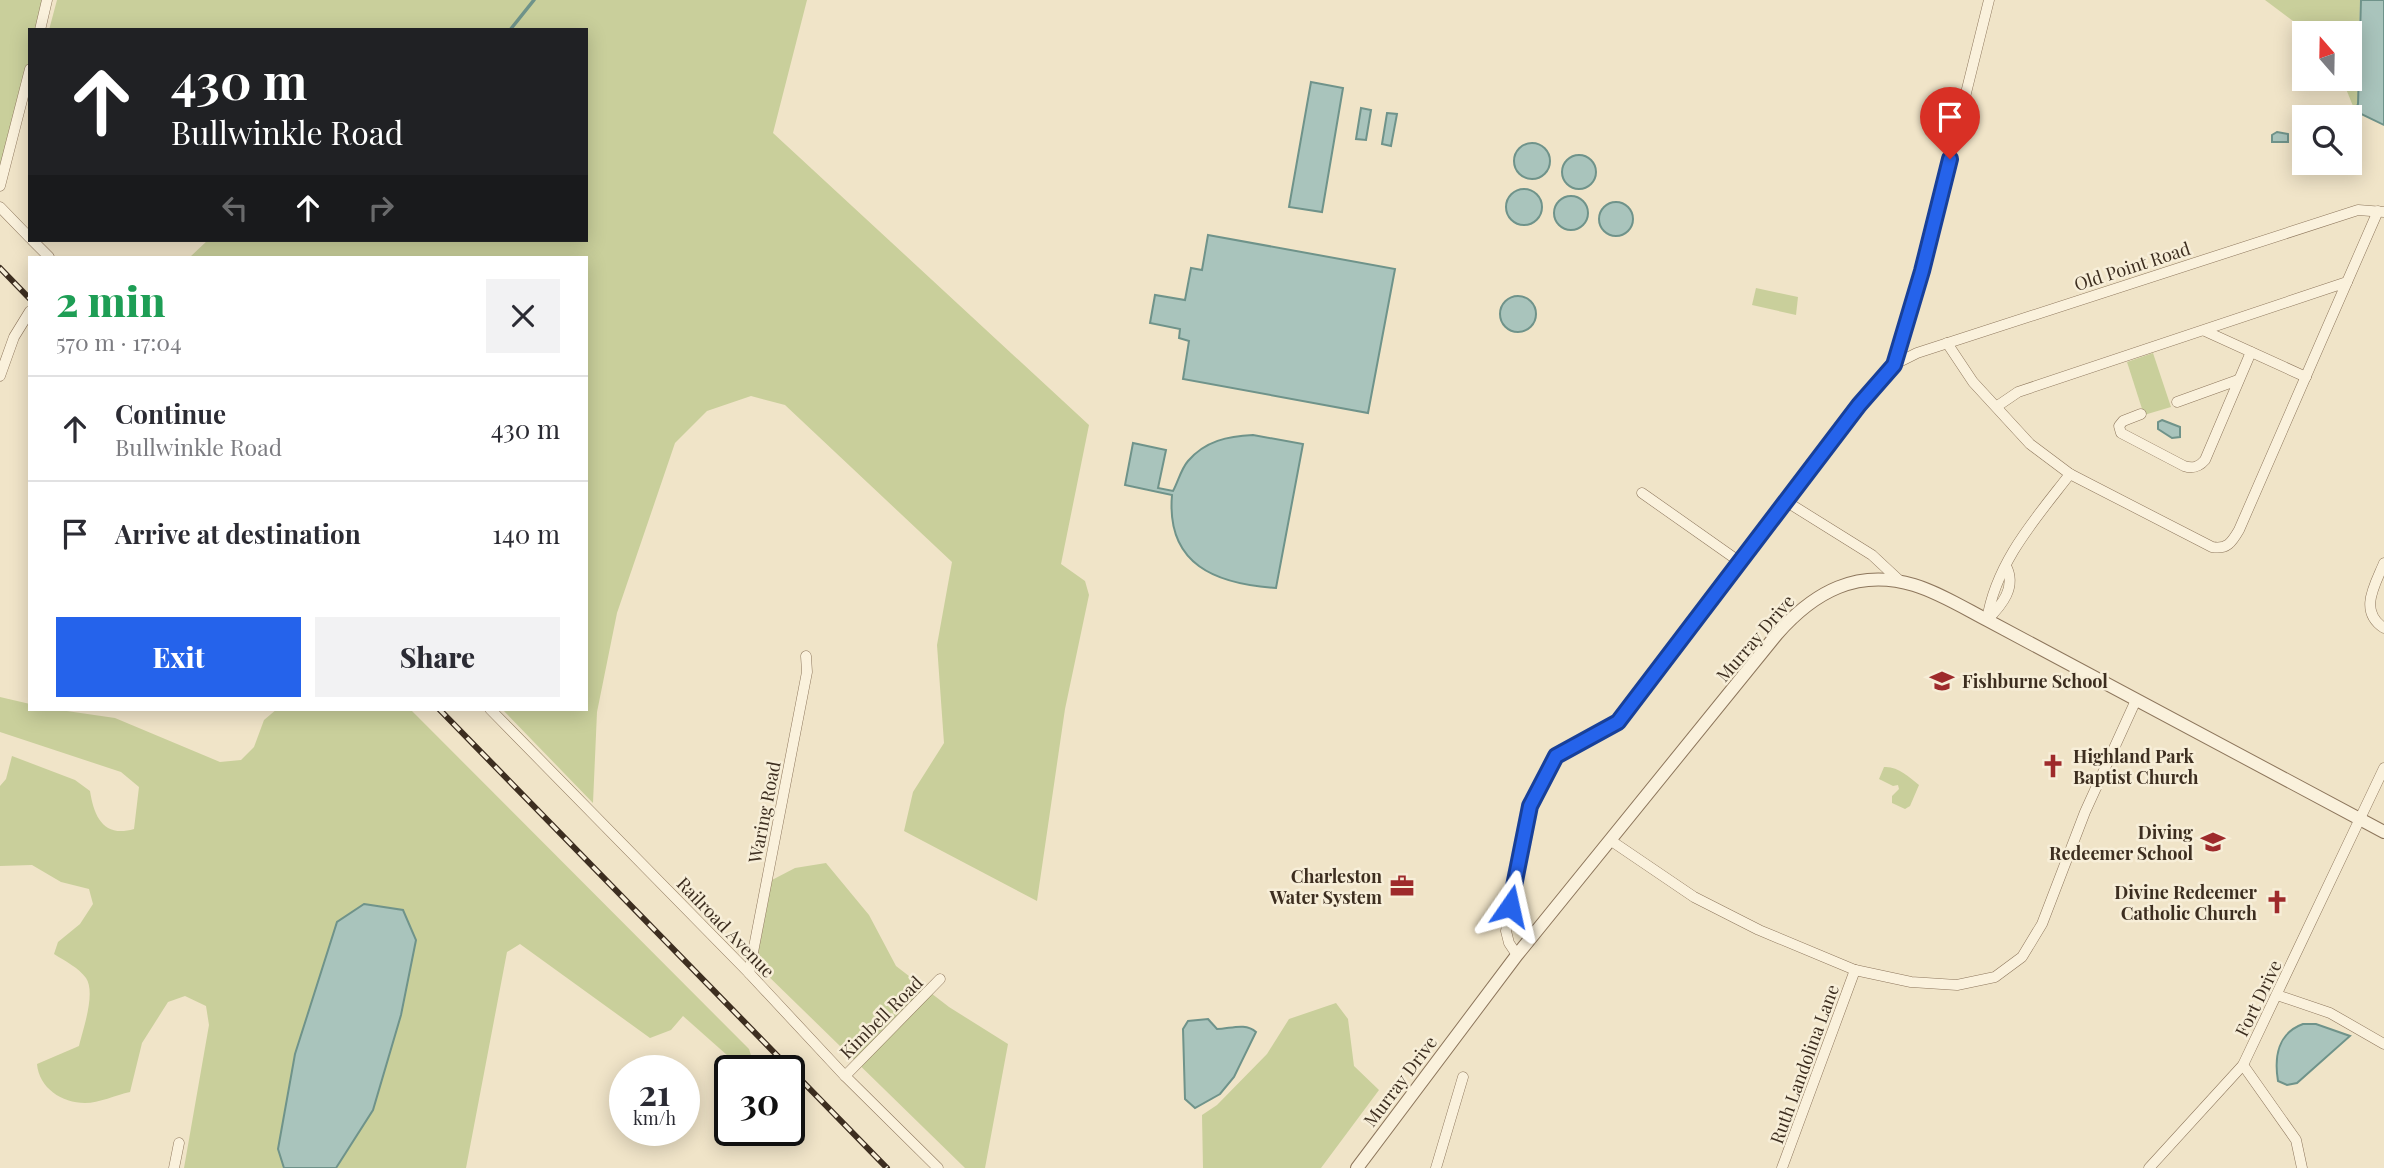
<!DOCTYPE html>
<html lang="en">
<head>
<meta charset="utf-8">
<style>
  :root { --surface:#fff; --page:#f2f2f3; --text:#2b2b33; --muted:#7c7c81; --line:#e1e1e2; --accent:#2563eb }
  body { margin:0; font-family:"Playfair Display",serif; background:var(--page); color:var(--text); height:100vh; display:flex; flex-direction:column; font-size:26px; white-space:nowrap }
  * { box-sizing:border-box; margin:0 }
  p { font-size:23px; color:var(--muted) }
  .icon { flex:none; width:38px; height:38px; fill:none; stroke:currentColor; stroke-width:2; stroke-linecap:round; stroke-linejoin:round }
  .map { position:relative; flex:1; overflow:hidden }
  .panel { position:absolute; left:28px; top:256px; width:560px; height:455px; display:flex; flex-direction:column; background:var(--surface); border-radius:0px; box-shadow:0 4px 18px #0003 }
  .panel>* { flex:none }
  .guide { position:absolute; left:28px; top:28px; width:560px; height:214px; border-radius:0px; box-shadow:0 4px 18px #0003; background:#202124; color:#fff; overflow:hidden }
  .needle { width:46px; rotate:340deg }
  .buttons { position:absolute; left:2292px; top:21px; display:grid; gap:14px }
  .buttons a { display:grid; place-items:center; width:70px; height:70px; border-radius:0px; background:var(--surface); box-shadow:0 4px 18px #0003; font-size:35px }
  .speed { position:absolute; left:609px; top:1055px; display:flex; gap:14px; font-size:35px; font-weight:700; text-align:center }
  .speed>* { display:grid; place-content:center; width:91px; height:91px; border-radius:50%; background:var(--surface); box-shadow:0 4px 18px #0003; line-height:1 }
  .speed small { font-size:18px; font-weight:400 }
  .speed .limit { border:4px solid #111; border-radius:10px; background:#fff; color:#111 }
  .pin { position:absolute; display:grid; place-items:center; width:60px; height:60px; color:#fff; margin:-72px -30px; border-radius:50% 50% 50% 0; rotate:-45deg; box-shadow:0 0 7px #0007 }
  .pin .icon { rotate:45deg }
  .me { position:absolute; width:77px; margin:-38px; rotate:11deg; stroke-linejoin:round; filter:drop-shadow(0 0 5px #0008) }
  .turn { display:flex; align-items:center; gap:24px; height:147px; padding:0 28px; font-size:32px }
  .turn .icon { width:91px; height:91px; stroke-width:2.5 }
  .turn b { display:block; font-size:49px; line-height:60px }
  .lanes { display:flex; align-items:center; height:66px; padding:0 28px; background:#0003; justify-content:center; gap:35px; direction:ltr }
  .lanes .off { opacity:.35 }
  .round { display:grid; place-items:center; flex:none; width:74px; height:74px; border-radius:0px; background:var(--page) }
  .overview { display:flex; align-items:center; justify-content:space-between; height:119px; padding:0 28px }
  h1 { font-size:42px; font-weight:800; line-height:52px; color:#1e9e55 }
  .primary-button { display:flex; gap:14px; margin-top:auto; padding:14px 28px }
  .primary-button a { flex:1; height:80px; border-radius:0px; background:var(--accent); color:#fff; font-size:28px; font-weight:800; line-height:80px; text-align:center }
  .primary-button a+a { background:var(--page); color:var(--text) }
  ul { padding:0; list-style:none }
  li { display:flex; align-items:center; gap:21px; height:105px; padding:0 28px; border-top:2px solid var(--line) }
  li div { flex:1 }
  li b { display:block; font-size:26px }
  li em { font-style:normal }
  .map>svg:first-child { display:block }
</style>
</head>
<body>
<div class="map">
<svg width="2384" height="1168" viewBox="0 0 2384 1168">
  <rect width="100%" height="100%" fill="#f0e4c8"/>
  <g fill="#c9cf9b">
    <polygon points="0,0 47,0 40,30 30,30 30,69 0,186"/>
    <polygon points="57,0 807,0 773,133 1089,425 1061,564 1085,581 1089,595 1065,709 1037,901 904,831 913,792 944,743 937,645 952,562 785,405 751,396 707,411 675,443 617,613 597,712 593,803 502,709 586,709 586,257 190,257 208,240 586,240 586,30 49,30"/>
    <polygon points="2265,0 2360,0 2358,104 2355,111 2342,79 2350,79 2350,33 2309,33"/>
    <polygon points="1756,288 1798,297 1796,315 1752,305"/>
    <polygon points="2153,353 2171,407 2144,415 2127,362"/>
    <path d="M0,697L30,704V709H53L115,718L220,762L241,760L254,747L264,720L277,709H410L749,1049L755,1068L737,1064L683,1016L671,1030L650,1038L520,944L507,952L466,1168H184L209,1025L206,1006L185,996L168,1002L142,1043L130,1092C116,1095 99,1103 85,1103C62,1103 39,1088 37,1064L79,1046C83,1029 96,993 86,978C79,968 65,961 54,954L58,942L80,924L93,904L89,889L61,882L32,865L0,866V786L6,779L12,756L75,780L90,791C94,817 104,838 134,829L139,787L121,772L0,732Z"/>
    <path d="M1884,767C1898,766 1909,777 1919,785L1910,806L1905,809L1892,803V796L1899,789L1898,785L1893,786L1879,779Z"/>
    <polygon points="826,863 869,915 896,966 949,1007 1008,1044 985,1168 965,1168 759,967 757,959 772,880 795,868"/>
    <polygon points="1336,1003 1348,1019 1354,1066 1379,1090 1321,1168 1203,1168 1202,1115 1217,1105 1267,1054 1289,1019"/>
  </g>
  <g fill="#a9c4bc" stroke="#6f938a" stroke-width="2">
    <polygon points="2361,0 2384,0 2384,125 2355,111 2358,104"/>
    <polygon points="1311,82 1343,88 1322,212 1289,207"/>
    <polygon points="1361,108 1371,110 1366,140 1356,139"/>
    <polygon points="1387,113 1397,114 1391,146 1382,144"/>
    <polygon points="2277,132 2288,134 2288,142 2272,142 2272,135"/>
    <circle cx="1532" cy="161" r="18"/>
    <circle cx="1579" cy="172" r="17"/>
    <circle cx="1524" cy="207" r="18"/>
    <circle cx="1571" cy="213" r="17"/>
    <circle cx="1616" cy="219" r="17"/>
    <polygon points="1208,235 1395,269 1368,413 1183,379 1189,341 1179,338 1180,329 1150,323 1155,295 1185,300 1191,268 1202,270"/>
    <circle cx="1518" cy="314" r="18"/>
    <polygon points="2162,420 2180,427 2180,437 2172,438 2158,429 2158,422"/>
    <path d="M1253,435L1303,444L1276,588C1216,584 1166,565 1172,495L1125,485L1133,443L1166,450L1158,488L1173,491C1178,482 1181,469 1188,461C1205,441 1228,436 1253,435Z"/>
    <polygon points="364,904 403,910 416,940 401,1015 373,1110 336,1168 284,1168 278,1149 295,1054 337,922"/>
    <path d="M1208,1019L1217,1029C1230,1029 1245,1022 1256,1032L1234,1077L1220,1094L1195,1108L1185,1099L1183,1029L1188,1021Z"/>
    <path d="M2303,1024H2316L2350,1036L2297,1083L2287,1085L2278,1081C2274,1057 2278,1033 2303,1024Z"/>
  </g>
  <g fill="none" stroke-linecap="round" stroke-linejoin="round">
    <polyline stroke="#6f938a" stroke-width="3.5" points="510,30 534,0"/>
    <g stroke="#8d765c" stroke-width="11">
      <g id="minor">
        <polyline points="40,30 47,0"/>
        <polyline points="0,186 30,69"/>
        <polyline points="0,207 30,238"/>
        <polyline points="32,240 49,257"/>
        <polyline points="2347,282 2378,211"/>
        <polyline points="2205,331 2306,377"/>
        <path d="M1947,343L1973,382L2030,444L2070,474L2212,547C2227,550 2232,542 2239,530L2347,282L2018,392L1996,407"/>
        <polyline points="1893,365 1922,271 1989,0"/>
        <polyline points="0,376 14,337 30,311"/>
        <polyline points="2177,402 2238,380"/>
        <path d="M2141,414L2123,421L2119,426L2121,433L2184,466C2193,469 2199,467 2205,460L2251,352"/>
        <polyline points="1642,493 1740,562"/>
        <polyline points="1787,502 1872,555 1901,582"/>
        <path d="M2384,563C2375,585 2358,611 2384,628"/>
        <path d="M1987,620C1996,562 2036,518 2070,474"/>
        <path d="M1987,620C2002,605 2017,587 2006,566"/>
        <polyline points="490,709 749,973 845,1076 938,1168"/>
        <polyline points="1610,840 1694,897 1759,930 1855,970 1911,982 1957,985 1995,977 2022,957 2042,924 2085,812 2136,700"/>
        <polyline points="1517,955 1509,943 1506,931 1530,806 1556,756 1618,721 1859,405 1893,365 1917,353 2358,210 2384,212"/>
        <polyline points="749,973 807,672 806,656"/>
        <polyline points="2277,995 2330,1013 2384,1044"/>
        <polyline points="2243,1065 2296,1140 2302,1168"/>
        <polyline points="845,1076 940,979"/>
        <polyline points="174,1168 179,1143"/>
        <polyline points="1436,1168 1463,1077"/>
        <polyline points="1782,1168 1855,970"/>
        <polyline points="2149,1168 2243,1065 2384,768"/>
      </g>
    </g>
    <g stroke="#8d765c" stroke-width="14">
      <path id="tertiary" d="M1357,1168L1517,955L1777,634C1814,592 1857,568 1914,585C1940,593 1964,608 1987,620L2384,832"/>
    </g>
    <use href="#minor" stroke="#faf1dc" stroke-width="10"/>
    <use href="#tertiary" stroke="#faf1dc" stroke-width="12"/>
    <g stroke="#3d2e20" stroke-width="6">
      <g id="rail">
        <polyline points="0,268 30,299"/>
        <polyline points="439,709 887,1168"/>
      </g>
    </g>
    <use href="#rail" stroke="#f7eed8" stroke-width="3.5" stroke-dasharray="10" stroke-linecap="butt"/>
  </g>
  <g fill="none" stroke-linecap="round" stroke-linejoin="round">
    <g stroke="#184099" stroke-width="18">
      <polyline id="route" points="1510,906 1530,806 1556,756 1618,722 1859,405 1894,365 1922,271 1950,159"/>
    </g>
    <use href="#route" stroke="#2563eb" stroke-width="12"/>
  </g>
  <defs>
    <g id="school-bare" transform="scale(1.89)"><path d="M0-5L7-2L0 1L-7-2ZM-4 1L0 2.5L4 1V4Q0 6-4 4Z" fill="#9e2a2b" stroke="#f7eed8" stroke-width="2.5" paint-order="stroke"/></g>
    <g id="church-bare" transform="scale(1.89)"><path d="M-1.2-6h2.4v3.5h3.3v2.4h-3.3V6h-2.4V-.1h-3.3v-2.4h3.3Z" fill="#9e2a2b" stroke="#f7eed8" stroke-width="2.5" paint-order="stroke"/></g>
    <g id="office-bare" transform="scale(1.89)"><path d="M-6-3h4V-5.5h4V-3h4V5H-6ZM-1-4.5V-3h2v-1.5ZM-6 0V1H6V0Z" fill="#9e2a2b" stroke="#f7eed8" stroke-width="2.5" paint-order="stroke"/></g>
  </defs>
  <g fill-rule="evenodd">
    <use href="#school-bare" x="1942" y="681"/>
    <use href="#church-bare" x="2053" y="766"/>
    <use href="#school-bare" x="2213" y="842"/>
    <use href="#office-bare" x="1402" y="886"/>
    <use href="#church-bare" x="2277" y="902"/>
  </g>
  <g text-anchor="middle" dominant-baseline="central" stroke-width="5" stroke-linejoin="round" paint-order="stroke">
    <g font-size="18" fill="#3d2e20" stroke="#f7eed8">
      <text transform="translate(2132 266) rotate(-18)">Old Point Road</text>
      <text transform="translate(1755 638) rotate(-49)">Murray Drive</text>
      <text transform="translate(764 812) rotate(-79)">Waring Road</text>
      <text transform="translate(726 927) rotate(46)">Railroad Avenue</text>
      <text transform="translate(2258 998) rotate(-64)">Fort Drive</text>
      <text transform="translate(881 1017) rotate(-45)">Kimbell Road</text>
      <text transform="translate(1804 1064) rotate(-70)">Ruth Landolina Lane</text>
      <text transform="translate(1400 1081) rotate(-53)">Murray Drive</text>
    </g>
    <g font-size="18" font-weight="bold" fill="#3d2e20" stroke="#f7eed8" text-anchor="end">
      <text x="1962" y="681" text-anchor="start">Fishburne School</text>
      <text x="2073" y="756" text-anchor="start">Highland Park<tspan x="2073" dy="21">Baptist Church</tspan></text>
      <text x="2193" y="832">Diving<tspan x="2193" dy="21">Redeemer School</tspan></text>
      <text x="1382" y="876">Charleston<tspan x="1382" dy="21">Water System</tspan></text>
      <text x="2257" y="892">Divine Redeemer<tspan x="2257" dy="21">Catholic Church</tspan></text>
    </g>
  </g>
</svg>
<div class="buttons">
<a><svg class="needle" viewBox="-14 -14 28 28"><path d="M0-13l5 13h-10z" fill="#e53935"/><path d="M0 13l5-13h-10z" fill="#7c7c81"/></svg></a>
<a><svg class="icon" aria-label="search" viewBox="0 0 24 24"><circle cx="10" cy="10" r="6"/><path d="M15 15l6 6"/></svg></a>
</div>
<div class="speed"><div>21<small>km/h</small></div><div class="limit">30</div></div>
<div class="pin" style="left:1950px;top:159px;background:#d93025"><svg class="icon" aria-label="arrive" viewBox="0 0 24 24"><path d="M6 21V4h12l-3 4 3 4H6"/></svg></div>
<svg class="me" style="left:1510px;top:906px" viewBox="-20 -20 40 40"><path d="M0-17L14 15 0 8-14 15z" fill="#2563eb" stroke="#fff" stroke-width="4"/></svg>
<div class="guide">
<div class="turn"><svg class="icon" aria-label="ahead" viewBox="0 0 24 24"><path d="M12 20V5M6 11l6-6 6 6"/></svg><div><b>430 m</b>Bullwinkle Road</div></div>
<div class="lanes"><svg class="icon off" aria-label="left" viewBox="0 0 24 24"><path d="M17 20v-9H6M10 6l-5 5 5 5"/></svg><svg class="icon" aria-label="ahead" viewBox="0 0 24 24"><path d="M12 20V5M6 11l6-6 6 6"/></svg><svg class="icon off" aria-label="right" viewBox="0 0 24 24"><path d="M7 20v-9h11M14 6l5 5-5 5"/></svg></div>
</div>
<section class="panel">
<div class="overview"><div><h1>2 min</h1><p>570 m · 17:04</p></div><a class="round"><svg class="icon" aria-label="close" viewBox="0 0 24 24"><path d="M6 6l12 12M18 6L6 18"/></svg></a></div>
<ul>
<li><svg class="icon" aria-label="ahead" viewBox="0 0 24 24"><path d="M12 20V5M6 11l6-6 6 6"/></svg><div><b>Continue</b><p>Bullwinkle Road</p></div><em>430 m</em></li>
<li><svg class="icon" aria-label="arrive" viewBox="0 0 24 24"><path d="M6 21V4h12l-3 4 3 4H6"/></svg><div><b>Arrive at destination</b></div><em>140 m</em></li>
</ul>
<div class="primary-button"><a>Exit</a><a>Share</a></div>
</section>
</div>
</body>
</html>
